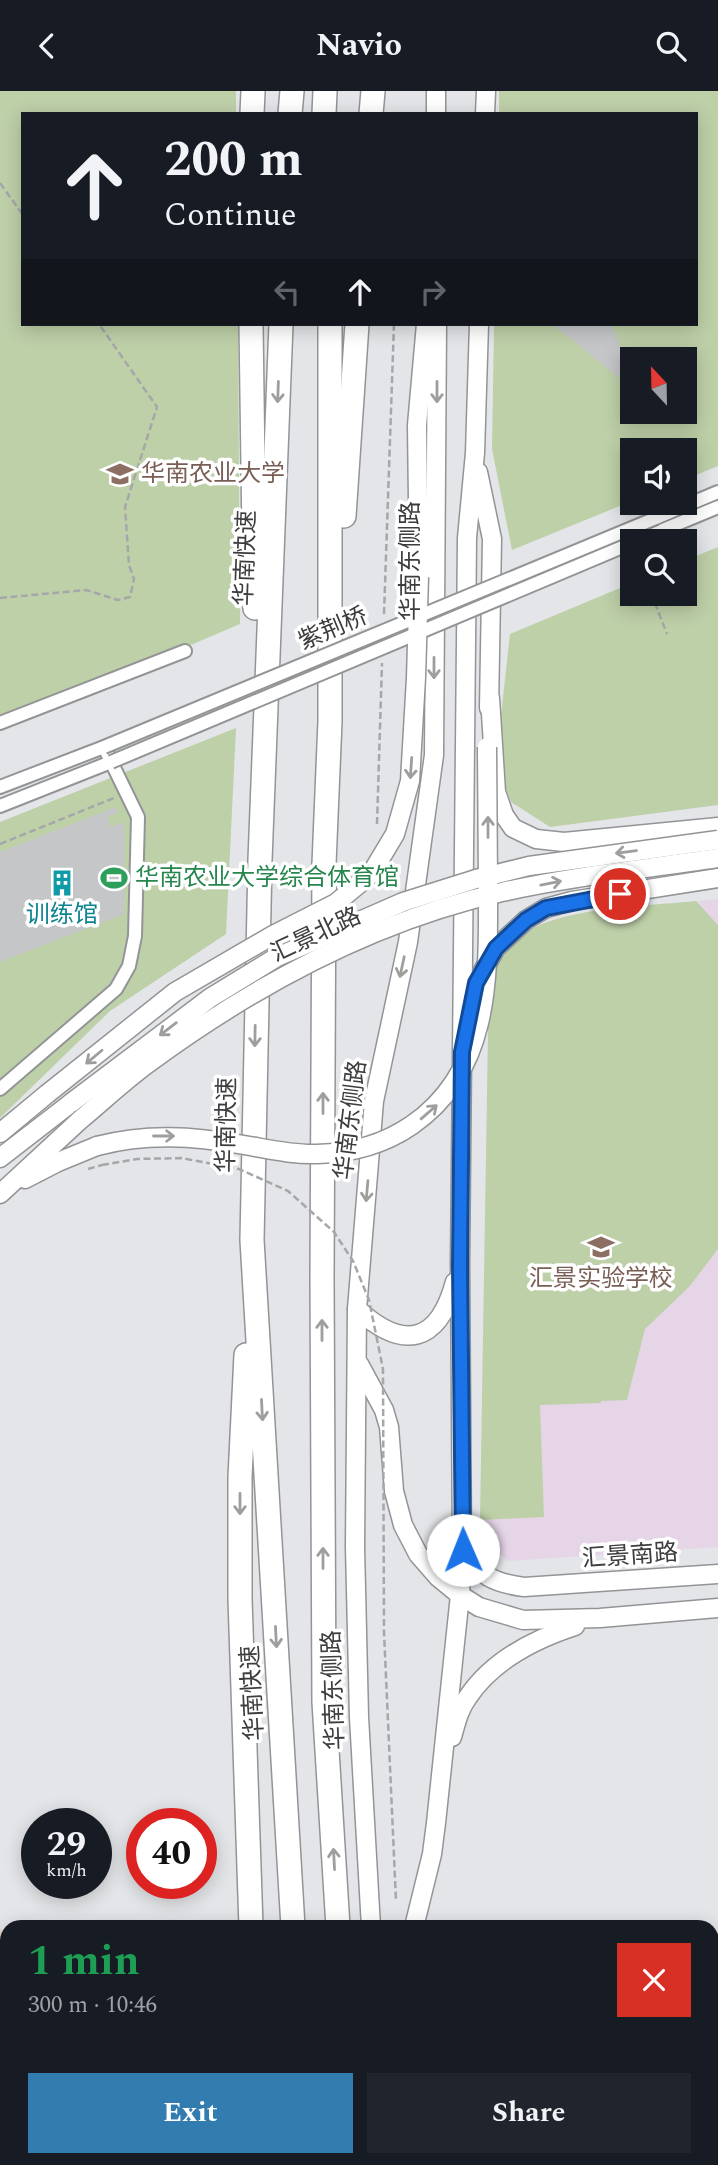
<!DOCTYPE html>
<html lang="en">
<head>
<meta charset="utf-8">
<style>
  :root { --surface:#171b24; --page:#20242c; --text:#f1f3f6; --muted:#9ea1a6; --accent:#327caf }
  body { margin:0; font-family:Spectral,"Noto Sans SC",serif; background:var(--page); color:var(--text); height:100vh; display:flex; flex-direction:column; font-size:26px; white-space:nowrap }
  * { box-sizing:border-box; margin:0 }
  p { font-size:23px; color:var(--muted) }
  .icon { flex:none; width:38px; height:38px; fill:none; stroke:currentColor; stroke-width:2; stroke-linecap:round; stroke-linejoin:round }
  .map { position:relative; flex:1; overflow:hidden }
  .side { position:absolute; left:0px; top:1829px; width:719px; height:247px; display:flex; flex-direction:column; background:var(--surface); border-radius:21px 21px 0 0; box-shadow:0 4px 18px #0003 }
  .side>* { flex:none }
  .hud { position:absolute; left:21px; top:21px; width:677px; height:214px; border-radius:0px; box-shadow:0 4px 18px #0003; background:#171b24; color:var(--text); overflow:hidden }
  .needle { width:46px; rotate:338deg }
  .buttons { position:absolute; left:620px; top:256px; display:grid; gap:14px }
  .buttons a { display:grid; place-items:center; width:77px; height:77px; border-radius:0px; background:var(--surface); box-shadow:0 4px 18px #0003; font-size:35px }
  .speed { position:absolute; left:21px; top:1717px; display:flex; gap:14px; font-size:35px; font-weight:700; text-align:center }
  .speed>* { display:grid; place-content:center; width:91px; height:91px; border-radius:50%; background:var(--surface); box-shadow:0 4px 18px #0003; line-height:1 }
  .speed small { font-size:18px; font-weight:400 }
  .speed .limit { border:10px solid #d22; background:#fff; color:#111 }
  .pin { position:absolute; display:grid; place-items:center; width:60px; height:60px; color:#fff; margin:-30px; border:4px solid #fff; border-radius:50%; box-shadow:0 2px 7px #0007 }
  .me { position:absolute; width:77px; margin:-38px; rotate:359deg; stroke-linejoin:round; filter:drop-shadow(0 0 5px #0008) }
  .turn { display:flex; align-items:center; gap:24px; height:147px; padding:0 28px; font-size:32px }
  .turn .icon { width:91px; height:91px; stroke-width:2.5 }
  .turn b { display:block; font-size:49px; line-height:60px }
  .lanes { display:flex; align-items:center; height:66px; padding:0 28px; background:#0003; justify-content:center; gap:35px; direction:ltr }
  .lanes .off { opacity:.35 }
  .round { display:grid; place-items:center; flex:none; width:74px; height:74px; border-radius:0px; background:var(--page) }
  .overview { display:flex; align-items:center; justify-content:space-between; height:119px; padding:0 28px }
  h1 { font-size:42px; font-weight:700; line-height:52px; color:#1e9e55 }
  .primary-button { display:flex; gap:14px; margin-top:auto; padding:14px 28px }
  .primary-button a { flex:1; height:80px; border-radius:0px; background:var(--accent); color:#fff; font-size:28px; font-weight:700; line-height:80px; text-align:center }
  .primary-button a+a { background:var(--page); color:var(--text) }
  header { display:flex; justify-content:space-between; align-items:center; height:91px; padding:0 28px; background:var(--surface); font-size:32px; font-weight:700 }
  .map>svg:first-child { display:block }
</style>
</head>
<body>
<header><svg class="icon" aria-label="back" viewBox="0 0 24 24"><path d="M15 5l-7 7 7 7"/></svg>Navio<svg class="icon" aria-label="search" viewBox="0 0 24 24"><circle cx="10" cy="10" r="6"/><path d="M15 15l6 6"/></svg></header>
<div class="map">
<svg width="718" height="2074" viewBox="0 0 718 2074">
  <rect width="100%" height="100%" fill="#e3e5e8"/>
  <polygon fill="#e7d9c6" points="0,1838 7,1843 7,1895 0,1892"/>
  <polygon fill="#e5d5e7" points="718,808 718,1456 508,1470 480,1448 489,883 547,831 585,822"/>
  <g fill="#bed0a8" fill-rule="evenodd">
    <polygon points="0,0 236,0 236,23 23,23 23,233 238,233 240,533 0,635"/>
    <path d="M499,0H718V375L684,389V359H632V410L512,459L492,358L494,233H696V23H499ZM632,268H684V320H632Z"/>
    <polygon points="718,456 718,714 550,736 511,711 496,670 510,543 632,492 632,502 684,502 684,470"/>
    <polygon points="236,637 226,843 110,920 0,1027 0,731"/>
    <path d="M696,810L718,834V1158L689,1196L645,1238L627,1309L601,1310V1312L540,1314L544,1426L480,1429L489,883C499,871 509,856 521,845C556,816 651,815 696,810Z"/>
    <polygon points="0,1892 7,1895 7,2068 235,2068 235,2074 0,2074"/>
  </g>
  <g fill="#c4c6c8">
    <polygon points="552,233 611,233 632,282 632,297"/>
    <polygon points="116,716 118,721 107,726 111,736 124,731 124,823 0,871 0,761"/>
  </g>
  <g fill="none" stroke-linecap="round" stroke-linejoin="round">
    <g stroke="#929496" stroke-width="16">
      <g id="street">
        <polyline points="656,427 718,401"/>
        <polyline points="636,450 718,416"/>
        <polyline points="0,632 185,560"/>
        <polyline points="0,696 104,656 138,726 135,845 129,875 116,898 0,998"/>
        <polyline points="0,715 111,671"/>
      </g>
    </g>
    <g stroke="#929496" stroke-width="21">
      <g id="secondary">
        <polyline points="436,0 436,23"/>
        <polyline points="485,23 486,0"/>
        <polyline points="478,381 492,448 489,617"/>
        <polyline points="419,486 417,334 426,233"/>
        <polyline points="490,607 496,701 504,724 513,737 536,748 564,751 718,736"/>
        <polyline points="470,920 476,892 496,857 526,829 546,817 572,810 718,787"/>
        <polyline points="0,1042 47,1003"/>
        <polyline points="0,1067 71,1012"/>
        <polyline points="25,1088 58,1071 97,1055"/>
        <polyline points="0,1103 80,1029"/>
        <path d="M357,1218C403,1260 438,1253 455,1191"/>
        <polyline points="359,1273 384,1319 389,1336 394,1400 403,1434 418,1463 438,1486 460,1504 479,1516 523,1529 600,1527 718,1517"/>
        <path d="M462,1459C481,1485 493,1492 524,1496L718,1483"/>
        <path d="M452,1646C456,1632 459,1618 468,1606C493,1569 535,1548 575,1535"/>
        <polyline points="371,1836 359,1626 355,1456 357,1218 374,1010 408,851 434,664 437,233"/>
        <polyline points="414,1836 432,1763 436,1732 460,1504 462,1459 460,1173 467,447 475,362 479,233"/>
        <polyline points="395,2068 396,2074"/>
      </g>
    </g>
    <g stroke="#929496" stroke-width="26">
      <g id="highway">
        <polyline points="252,23 253,0"/>
        <polyline points="290,23 292,0"/>
        <polyline points="324,23 325,0"/>
        <polyline points="371,23 373,0"/>
        <polyline points="251,233 255,517"/>
        <polyline points="281,233 260,769 252,1149 293,1836"/>
        <polyline points="330,233 330,630 324,773 322,1187 324,1611 338,1836"/>
        <polyline points="344,425 357,233"/>
        <polyline points="246,1264 240,1386 240,1508 251,1836"/>
        <polyline points="261,2068 262,2074"/>
        <polyline points="308,2068 309,2074"/>
        <polyline points="347,2068 348,2074"/>
        <polyline points="373,2068 374,2074"/>
      </g>
    </g>
    <g stroke="#a5a7a9" stroke-width="2.5" stroke-dasharray="7 3.5" stroke-linecap="butt">
      <polyline points="0,92 23,124"/>
      <polyline points="651,502 667,543"/>
      <polyline points="0,507 86,499 118,509 130,506 134,488 129,474 125,416 157,316 99,233"/>
      <polyline points="384,523 394,233"/>
      <polyline points="377,733 382,572"/>
      <polyline points="0,753 114,707"/>
      <polyline points="88,1078 102,1074"/>
    </g>
    <use href="#street" stroke="#fff" stroke-width="12"/>
    <use href="#secondary" stroke="#fff" stroke-width="18"/>
    <use href="#highway" stroke="#fff" stroke-width="23"/>
    <g stroke="#929496" stroke-width="16" stroke-linecap="butt">
      <g id="street-bridge">
        <polyline points="104,656 656,427"/>
        <polyline points="111,671 632,452"/>
      </g>
    </g>
    <g stroke="#929496" stroke-width="21" stroke-linecap="butt">
      <g id="secondary-bridge">
        <polyline points="47,1003 175,901 273,844 336,812 371,783 395,743 410,690 416,587 419,486"/>
        <polyline points="71,1012 210,907 277,866 403,811 476,788 529,775 718,749"/>
        <path d="M80,1029C103,1010 125,989 150,971C255,894 374,830 502,801C573,785 646,778 718,767"/>
        <path d="M97,1055C147,1042 193,1045 244,1054C268,1058 293,1064 317,1063C352,1062 383,1054 412,1034C493,978 488,882 488,793C488,748 487,702 487,656"/>
      </g>
    </g>
    <polyline stroke="#a5a7a9" stroke-width="2.5" stroke-dasharray="7 3.5" stroke-linecap="butt" points="102,1074 137,1068 181,1067 239,1078 288,1100 334,1141 353,1170 369,1209 383,1278 384,1541 396,1810"/>
    <use href="#street-bridge" stroke="#fff" stroke-width="12"/>
    <use href="#secondary-bridge" stroke="#fff" stroke-width="18"/>
  </g>
  <defs><path id="oneway-shaft" d="M-6 0H5M1.5-3L5.5 0L1.5 3" fill="none" stroke-width="1.6" stroke-linecap="round" stroke-linejoin="round" transform="scale(1.75)"/></defs>
  <g stroke="#9e9e9e">
    <use href="#oneway-shaft" transform="translate(278 301) rotate(92)"/>
    <use href="#oneway-shaft" transform="translate(437 301) rotate(90)"/>
    <use href="#oneway-shaft" transform="translate(434 577) rotate(90)"/>
    <use href="#oneway-shaft" transform="translate(411 677) rotate(94)"/>
    <use href="#oneway-shaft" transform="translate(488 736) rotate(-90)"/>
    <use href="#oneway-shaft" transform="translate(626 761) rotate(173)"/>
    <use href="#oneway-shaft" transform="translate(551 792) rotate(-11)"/>
    <use href="#oneway-shaft" transform="translate(402 876) rotate(102)"/>
    <use href="#oneway-shaft" transform="translate(168 938) rotate(143)"/>
    <use href="#oneway-shaft" transform="translate(255 945) rotate(91)"/>
    <use href="#oneway-shaft" transform="translate(94 966) rotate(140)"/>
    <use href="#oneway-shaft" transform="translate(323 1012) rotate(-90)"/>
    <use href="#oneway-shaft" transform="translate(429 1021) rotate(-41)"/>
    <use href="#oneway-shaft" transform="translate(164 1045)"/>
    <use href="#oneway-shaft" transform="translate(367 1100) rotate(95)"/>
    <use href="#oneway-shaft" transform="translate(322 1239) rotate(-90)"/>
    <use href="#oneway-shaft" transform="translate(262 1319) rotate(87)"/>
    <use href="#oneway-shaft" transform="translate(240 1413) rotate(90)"/>
    <use href="#oneway-shaft" transform="translate(323 1467) rotate(-90)"/>
    <use href="#oneway-shaft" transform="translate(276 1546) rotate(87)"/>
    <use href="#oneway-shaft" transform="translate(334 1768) rotate(-93)"/>
  </g>
  <g fill="none" stroke-linecap="round" stroke-linejoin="round">
    <g stroke="#114b97" stroke-width="18">
      <polyline id="route" points="463,1459 460,1174 462,961 476,892 496,857 526,829 546,817 620,803"/>
    </g>
    <use href="#route" stroke="#1a73e8" stroke-width="12"/>
  </g>
  <defs>
    <g id="university-bare" transform="scale(2.1)"><path d="M0-5L7-2L0 1L-7-2ZM-4 1L0 2.5L4 1V4Q0 6-4 4Z" fill="#8d6e63" stroke="#fff" stroke-width="2.5" paint-order="stroke"/></g>
    <g id="stadium-bare" transform="scale(2.1)"><path d="M0-5a6.5 5 0 1 0 0 10a6.5 5 0 1 0 0-10ZM-3.5-1.8h7v3.6h-7Z" fill="#2e9e5b" stroke="#fff" stroke-width="2.5" paint-order="stroke"/></g>
    <g id="building-bare" transform="scale(2.1)"><path d="M-4-6H4V6H1V3H-1V6H-4ZM-2.5-4.3h1.7v1.8h-1.7ZM.8-4.3h1.7v1.8H.8ZM-2.5-1h1.7V.8h-1.7ZM.8-1h1.7V.8H.8Z" fill="#0f9aa8" stroke="#fff" stroke-width="2.5" paint-order="stroke"/></g>
    <g id="school-bare" transform="scale(2.1)"><path d="M0-5L7-2L0 1L-7-2ZM-4 1L0 2.5L4 1V4Q0 6-4 4Z" fill="#8d6e63" stroke="#fff" stroke-width="2.5" paint-order="stroke"/></g>
  </defs>
  <g fill-rule="evenodd">
    <use href="#university-bare" x="120" y="383"/>
    <use href="#stadium-bare" x="114" y="787"/>
    <use href="#building-bare" x="62" y="792"/>
    <use href="#school-bare" x="601" y="1156"/>
  </g>
  <g text-anchor="middle" dominant-baseline="central" stroke-width="7" stroke-linejoin="round" paint-order="stroke">
    <g font-size="24" fill="#785e54" stroke="#fff" text-anchor="start">
      <text x="141" y="383">华南农业大学</text>
      <text x="601" y="1188" text-anchor="middle">汇景实验学校</text>
    </g>
    <g font-size="24" fill="#3c3d3e" stroke="#fff">
      <text transform="translate(246 467) rotate(-88)">华南快速</text>
      <text transform="translate(411 470) rotate(-90)">华南东侧路</text>
      <text transform="translate(333 538) rotate(-23)">紫荆桥</text>
      <text transform="translate(316 844) rotate(-25)">汇景北路</text>
      <text transform="translate(351 1029) rotate(-83)">华南东侧路</text>
      <text transform="translate(227 1034) rotate(-89)">华南快速</text>
      <text transform="translate(630 1465) rotate(-4)">汇景南路</text>
      <text transform="translate(334 1599) rotate(-92)">华南东侧路</text>
      <text transform="translate(253 1602) rotate(-93)">华南快速</text>
    </g>
    <g font-size="24" fill="#27864d" stroke="#fff" text-anchor="start">
      <text x="135" y="787">华南农业大学综合体育馆</text>
    </g>
    <g font-size="24" fill="#0d838f" stroke="#fff">
      <text x="62" y="824">训练馆</text>
    </g>
  </g>
</svg>
<div class="buttons">
<a><svg class="needle" viewBox="-14 -14 28 28"><path d="M0-13l5 13h-10z" fill="#e53935"/><path d="M0 13l5-13h-10z" fill="#9ea1a6"/></svg></a>
<a><svg class="icon" aria-label="sound" viewBox="0 0 24 24"><path d="M4 9h4l5-4v14l-5-4H4zM17 9q2 3 0 6"/></svg></a>
<a><svg class="icon" aria-label="search" viewBox="0 0 24 24"><circle cx="10" cy="10" r="6"/><path d="M15 15l6 6"/></svg></a>
</div>
<div class="speed"><div>29<small>km/h</small></div><div class="limit">40</div></div>
<div class="pin" style="left:620px;top:803px;background:#d93025"><svg class="icon" aria-label="arrive" viewBox="0 0 24 24"><path d="M6 21V4h12l-3 4 3 4H6"/></svg></div>
<svg class="me" style="left:463px;top:1459px" viewBox="-20 -20 40 40"><circle r="19" fill="#fff"/><path d="M0-13L10 11 0 6-10 11z" fill="#1a73e8"/></svg>
<div class="hud">
<div class="turn"><svg class="icon" aria-label="ahead" viewBox="0 0 24 24"><path d="M12 20V5M6 11l6-6 6 6"/></svg><div><b>200 m</b>Continue</div></div>
<div class="lanes"><svg class="icon off" aria-label="left" viewBox="0 0 24 24"><path d="M17 20v-9H6M10 6l-5 5 5 5"/></svg><svg class="icon" aria-label="ahead" viewBox="0 0 24 24"><path d="M12 20V5M6 11l6-6 6 6"/></svg><svg class="icon off" aria-label="right" viewBox="0 0 24 24"><path d="M7 20v-9h11M14 6l5 5-5 5"/></svg></div>
</div>
<section class="side">
<div class="overview"><div><h1>1 min</h1><p>300 m · 10:46</p></div><a class="round" style="background:#d93025;color:#fff"><svg class="icon" aria-label="close" viewBox="0 0 24 24"><path d="M6 6l12 12M18 6L6 18"/></svg></a></div>
<div class="primary-button"><a>Exit</a><a>Share</a></div>
</section>
</div>
</body>
</html>
